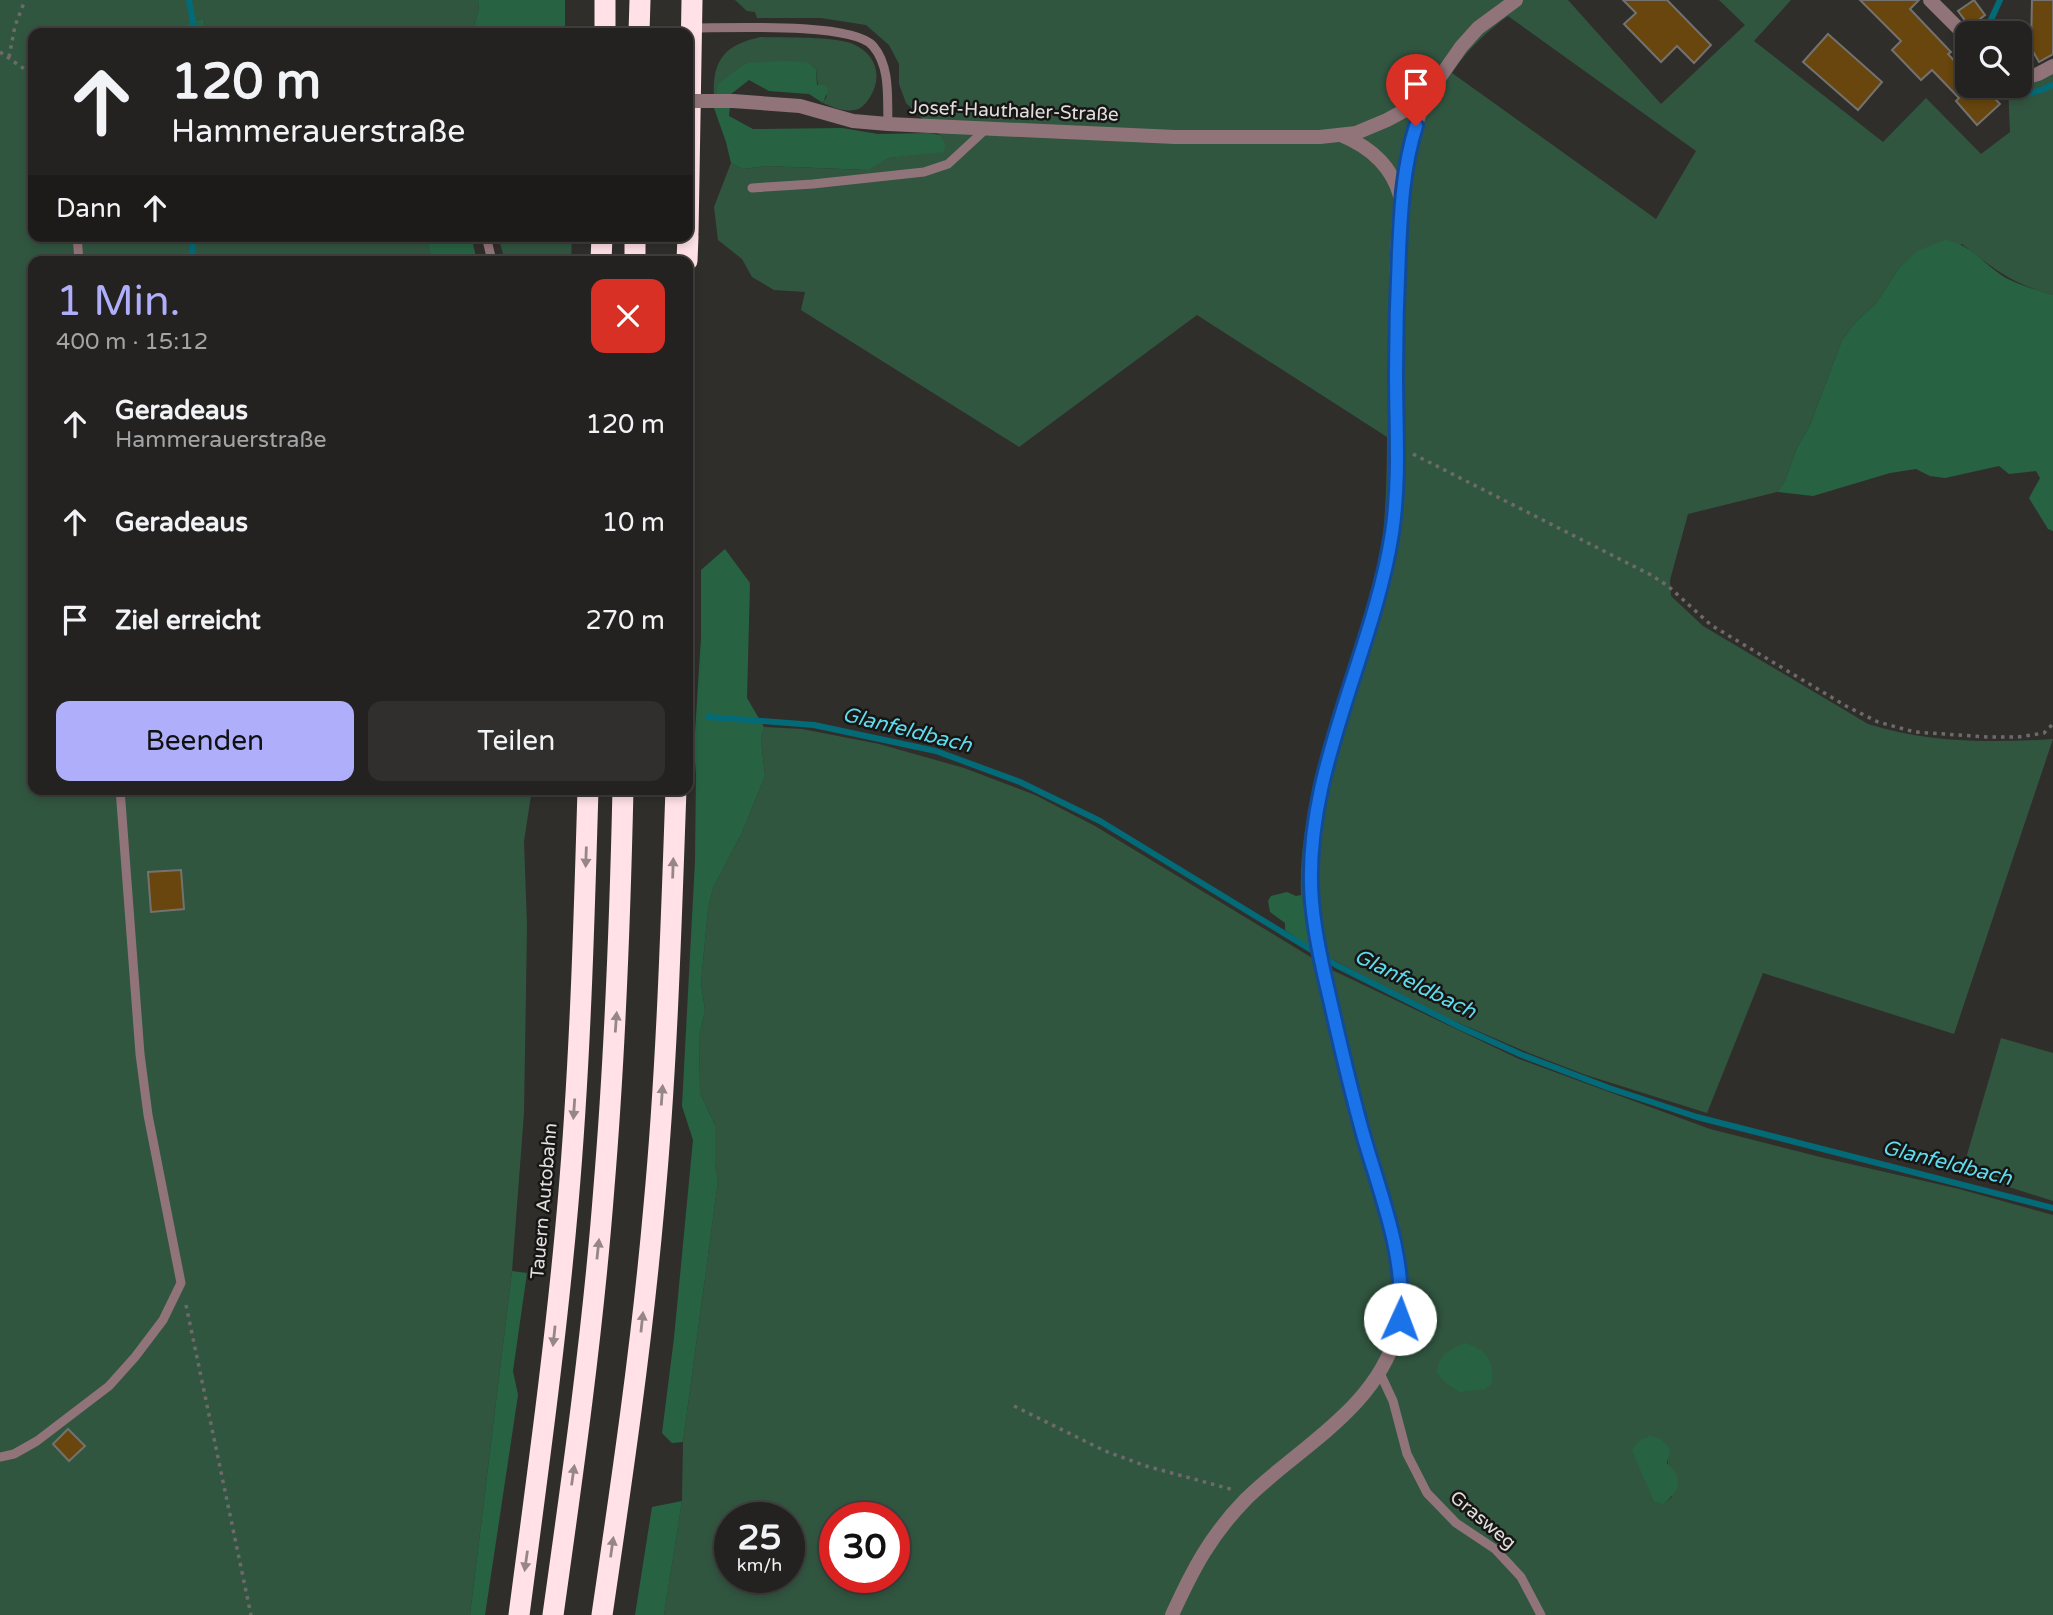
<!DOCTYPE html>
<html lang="de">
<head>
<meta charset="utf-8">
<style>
  :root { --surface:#242220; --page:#302f2d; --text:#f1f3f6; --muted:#a3a4a5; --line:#413f3e; --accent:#afaefa }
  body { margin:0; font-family:"Varela Round",sans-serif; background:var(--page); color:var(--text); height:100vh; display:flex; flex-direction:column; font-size:26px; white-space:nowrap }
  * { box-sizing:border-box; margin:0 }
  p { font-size:23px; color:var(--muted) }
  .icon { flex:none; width:38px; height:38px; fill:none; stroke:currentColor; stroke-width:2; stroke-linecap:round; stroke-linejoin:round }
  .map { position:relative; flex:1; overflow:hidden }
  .side { position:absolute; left:28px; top:256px; width:665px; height:539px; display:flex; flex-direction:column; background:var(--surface); border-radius:14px; box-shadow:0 4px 10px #0003,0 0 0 2px var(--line) }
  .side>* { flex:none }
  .guide { position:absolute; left:28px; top:28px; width:665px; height:214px; border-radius:14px; box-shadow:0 4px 10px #0003,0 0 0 2px var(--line); background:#242220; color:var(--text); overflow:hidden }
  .buttons { position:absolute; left:1955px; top:21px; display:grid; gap:14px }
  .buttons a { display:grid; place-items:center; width:77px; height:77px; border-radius:14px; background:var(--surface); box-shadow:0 4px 10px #0003,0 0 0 2px var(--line); font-size:35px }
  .speed { position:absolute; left:714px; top:1502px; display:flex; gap:14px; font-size:35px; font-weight:700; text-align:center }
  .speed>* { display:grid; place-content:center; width:91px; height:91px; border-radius:50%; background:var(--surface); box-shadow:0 4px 10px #0003,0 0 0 2px var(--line); line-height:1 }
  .speed small { font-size:18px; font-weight:400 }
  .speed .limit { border:10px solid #d22; background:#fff; color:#111 }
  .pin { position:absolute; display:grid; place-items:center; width:60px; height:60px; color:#fff; margin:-72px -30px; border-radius:50% 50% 50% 0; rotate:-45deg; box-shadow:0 0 7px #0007 }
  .pin .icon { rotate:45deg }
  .me { position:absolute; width:77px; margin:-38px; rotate:2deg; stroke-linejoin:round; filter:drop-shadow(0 0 5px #0008) }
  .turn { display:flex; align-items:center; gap:24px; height:147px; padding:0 28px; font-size:32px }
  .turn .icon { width:91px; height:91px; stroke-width:2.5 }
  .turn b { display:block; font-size:49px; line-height:60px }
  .then { display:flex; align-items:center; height:66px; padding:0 28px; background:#0003; gap:14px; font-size:26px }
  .round { display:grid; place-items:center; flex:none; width:74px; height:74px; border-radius:14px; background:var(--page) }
  .headline { display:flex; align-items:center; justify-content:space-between; height:119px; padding:0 28px }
  h1 { font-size:42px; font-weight:600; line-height:52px; color:var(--accent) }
  .primary-button { display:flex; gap:14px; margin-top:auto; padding:14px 28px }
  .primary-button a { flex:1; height:80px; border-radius:14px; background:var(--accent); color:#111; font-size:28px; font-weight:600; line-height:80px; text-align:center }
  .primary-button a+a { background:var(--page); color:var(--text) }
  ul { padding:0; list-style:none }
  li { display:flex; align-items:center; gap:21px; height:98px; padding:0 28px }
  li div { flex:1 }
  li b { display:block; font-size:26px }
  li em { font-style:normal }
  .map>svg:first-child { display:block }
</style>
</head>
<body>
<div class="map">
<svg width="2053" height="1615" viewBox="0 0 2053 1615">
  <rect width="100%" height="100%" fill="#302e2b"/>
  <g fill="#315640" fill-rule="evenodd">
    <polygon points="0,0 478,0 479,9 472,33 207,33 203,18 187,25 187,33 33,33 33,236 426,236 432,261 33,261 33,789 532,789 524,841 527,926 524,1113 512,1271 470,1615 0,1615"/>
    <path d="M735,0H1568L1661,104L1745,25L1719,0H1791L1754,41L1883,142L1926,98L1981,154L2010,132L2008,86H2020L2053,70V295C2010,283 1996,270 1962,244L1897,271L1877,302L1855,323L1842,340L1810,425L1796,450L1785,481L1777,492L1688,514L1670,580L1671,596L1703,626L1868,724C1929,743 1990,743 2053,739L1954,1034L1763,973L1707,1113L1586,1075L1529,1053L1424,1008L1313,949C1308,932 1302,914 1301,897C1297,808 1335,721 1359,637C1368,607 1378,575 1382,544C1386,509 1387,473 1387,437L1197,315L1019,447L801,310L805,292L774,290L752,277L742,259L718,240L714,207L731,163L743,169L766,166L867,170L889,158L944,151L940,135L906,103L899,84V64L889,45L866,25L821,18H757L755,12L747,11ZM1508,16L1696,151L1656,219L1452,73C1467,50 1486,32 1508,16Z"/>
    <path d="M761,37C784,38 833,36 853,44C876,54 883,76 870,97C866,103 862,109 854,110C844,112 832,107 823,103L827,96L818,85L816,69L809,63H746L734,74L714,99C712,61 723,45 761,37Z"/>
    <polygon points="498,236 572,236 571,261 505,261"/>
    <path d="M764,727L802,729L879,744L964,768L1035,795L1095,826L1332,970L1519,1059L1710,1129L1824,1158L1959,1189L2053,1215V1615H664L682,1501L683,1442L718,1181L715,1164V1125L700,1093L699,1038L705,1010L701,983L708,909L713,888L742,833L765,776L761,739ZM1667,1454L1672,1497L1664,1503L1654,1502L1646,1481ZM730,1517H789V1577H730ZM835,1517H894V1577H835Z"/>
    <polygon points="2001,1038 2053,1053 2053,1201 1962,1172"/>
  </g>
  <g fill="#276343">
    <polygon points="478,0 565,0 565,33 472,33 479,9"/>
    <polygon points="203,18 207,33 187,33 186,25"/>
    <polygon points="788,61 809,63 816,69 817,85 825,85 828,90 823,103 809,94 769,91 749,80 731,94 729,116 753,129 842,128 878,134 929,133 940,135 945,144 944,152 889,158 868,170 766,166 743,169 731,163 726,142 714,108 718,84 746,63"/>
    <polygon points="426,236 471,236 477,261 432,261"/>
    <path d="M1945,240C1975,246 1981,263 2006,278C2021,286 2037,290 2053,295V531L2048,529L2029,498L2040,478L2036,471L2009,474L1999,466L1945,478L1930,476L1916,469L1890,473L1813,496L1777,492L1785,481L1796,450L1810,425L1842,340L1855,323L1877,302L1897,271L1917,251Z"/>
    <polygon points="725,549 750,583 747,698 764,727 761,739 765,776 742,833 713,888 708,909 701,983 705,1010 699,1038 700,1093 715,1125 715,1164 718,1181 683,1442 672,1443 662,1433 674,1338 693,1140 682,1106 695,861 696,774 694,748 701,638 701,570"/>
    <polygon points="1287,892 1296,896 1301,895 1313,949 1285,930 1285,923 1270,912 1268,901 1271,896"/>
    <polygon points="512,1271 527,1273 513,1371 518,1395 485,1615 470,1615"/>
    <path d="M1465,1343C1486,1350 1494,1360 1492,1383L1485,1389L1460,1392L1447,1384L1437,1373C1438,1355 1450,1349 1465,1343Z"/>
    <path d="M1650,1436L1661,1439L1670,1449L1667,1463C1683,1479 1681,1490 1663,1504L1654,1502L1632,1450L1640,1440Z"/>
    <polygon points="682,1501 664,1615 635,1615 652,1507"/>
  </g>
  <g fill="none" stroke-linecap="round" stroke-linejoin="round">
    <g stroke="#036b77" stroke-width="6">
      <polyline points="189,0 195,33"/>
      <polyline points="1985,33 2000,0"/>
      <path d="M1989,86C2008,100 2032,95 2053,85"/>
      <polyline points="192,261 193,236"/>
      <polyline points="708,717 814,725 936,751 1020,782 1100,821 1336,965 1460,1027 1522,1055 1609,1088 1697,1117 2053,1208"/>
    </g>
  </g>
  <g fill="#68460d" stroke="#74726f" stroke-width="2">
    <polygon points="1623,0 1667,0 1711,45 1694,63 1677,46 1661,62 1624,24 1636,13"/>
    <polygon points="1860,0 1919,0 1910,9 1951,52 1948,54 1967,75 1967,86 1983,86 2000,104 1977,125 1956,101 1959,98 1932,70 1921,80 1892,50 1901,41"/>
    <polygon points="1974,0 1985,15 1970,27 1958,11"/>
    <polygon points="2032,0 2053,0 2053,54 2039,62 2031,48"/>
    <polygon points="1828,34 1882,82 1858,110 1803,62"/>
    <polygon points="181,870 184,909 151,912 148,872"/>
    <polygon points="68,1429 85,1446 69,1461 53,1444"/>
  </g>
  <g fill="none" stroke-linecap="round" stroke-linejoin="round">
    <g stroke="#6d6b69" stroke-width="3.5" stroke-dasharray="3.5 5" stroke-linecap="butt">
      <polyline points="0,52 33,75"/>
      <polyline points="9,57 15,26 25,0"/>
      <polyline points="1413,454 1651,575 1668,586 1711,625 1846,706 1878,722 1915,732 1987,737 2018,737 2044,733 2053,724"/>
      <polyline points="186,1305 251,1615"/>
      <polyline points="1014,1406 1105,1451 1146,1466 1234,1490"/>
    </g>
    <g stroke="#917479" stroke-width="9">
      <path d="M692,28C727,28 853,22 873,46C891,67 887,99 888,124"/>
      <polyline points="752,188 813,184 924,172 948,164 986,129"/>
      <polyline points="77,236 79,261"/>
      <polyline points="486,236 492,261"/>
      <polyline points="1379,1371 1393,1401 1407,1454 1427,1493 1456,1523 1495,1549 1521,1577 1541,1615"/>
      <polyline points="0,1457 14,1454 37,1441 109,1386 135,1357 163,1320 181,1283 148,1115 140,1054 120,789"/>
    </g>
    <g stroke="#917479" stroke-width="14">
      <polyline points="1930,0 1967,37"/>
      <polyline points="2020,79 2038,74 2053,66"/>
      <polyline points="733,101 800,106 853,121 888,124 1175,137 1320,137 1356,133 1387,120 1424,100 1461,47 1478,28 1516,0"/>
      <path d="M1341,135C1370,147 1392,166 1400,196"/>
      <path d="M1172,1615C1193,1569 1210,1536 1246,1499C1299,1447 1376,1409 1397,1332C1415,1270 1375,1178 1358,1118C1347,1078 1338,1038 1330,999C1322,961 1313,924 1311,886C1305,769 1376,646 1392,529C1399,477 1396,426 1396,374C1396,306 1394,221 1408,154C1411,136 1419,117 1424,100"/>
    </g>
    <g stroke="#ffe1e7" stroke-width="21">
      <polyline points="605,33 605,0"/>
      <polyline points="639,33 640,0"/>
      <polyline points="688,233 692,0"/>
      <polyline points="601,261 602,236"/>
      <polyline points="635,261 635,236"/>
      <polyline points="687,261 688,236"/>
      <path d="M519,1615C537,1478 556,1341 568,1203C580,1066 584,927 588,789"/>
      <path d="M553,1615C573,1473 593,1331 604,1187C615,1055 620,922 623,789"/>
      <path d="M602,1615C622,1479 642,1343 654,1206C667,1067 671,928 676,789"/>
    </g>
    <polyline stroke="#917479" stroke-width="14" points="688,101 733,101"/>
  </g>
  <defs><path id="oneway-solid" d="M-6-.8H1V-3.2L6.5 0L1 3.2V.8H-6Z" transform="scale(1.75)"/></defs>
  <g fill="#978688">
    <use href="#oneway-solid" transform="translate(586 857) rotate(92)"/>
    <use href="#oneway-solid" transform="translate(673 868) rotate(-88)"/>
    <use href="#oneway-solid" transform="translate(616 1022) rotate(-86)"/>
    <use href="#oneway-solid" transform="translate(662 1095) rotate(-86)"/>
    <use href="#oneway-solid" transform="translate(574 1109) rotate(94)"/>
    <use href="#oneway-solid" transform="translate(598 1249) rotate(-84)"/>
    <use href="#oneway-solid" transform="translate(642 1322) rotate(-84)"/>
    <use href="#oneway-solid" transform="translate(554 1336) rotate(96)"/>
    <use href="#oneway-solid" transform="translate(573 1475) rotate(-82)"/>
    <use href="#oneway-solid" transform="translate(612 1547) rotate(-82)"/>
    <use href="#oneway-solid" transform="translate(526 1561) rotate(98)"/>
  </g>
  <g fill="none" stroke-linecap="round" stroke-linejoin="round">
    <g stroke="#114b97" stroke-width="18">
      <path id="route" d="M1400,1319C1406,1256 1380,1194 1363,1134C1351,1091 1341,1048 1331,1004C1323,970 1315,936 1312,902C1301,776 1373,656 1392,533C1400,480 1396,427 1396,374C1396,334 1397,293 1399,252C1401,209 1403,167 1416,126"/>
    </g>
    <use href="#route" stroke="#1a73e8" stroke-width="12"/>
  </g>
  <g text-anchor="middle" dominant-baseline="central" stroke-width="5" stroke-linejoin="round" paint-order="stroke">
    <g font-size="19" fill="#e0dfdd" stroke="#171615">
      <text transform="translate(1014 111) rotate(2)">Josef-Hauthaler-Straße</text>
      <text transform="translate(544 1201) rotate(-85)">Tauern Autobahn</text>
      <text transform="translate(1483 1520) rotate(40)">Grasweg</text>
    </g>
    <g font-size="21" font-style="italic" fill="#5edbec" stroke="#171615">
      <text transform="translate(907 730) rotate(14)">Glanfeldbach</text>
      <text transform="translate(1415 984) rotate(26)">Glanfeldbach</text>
      <text transform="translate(1947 1163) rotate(14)">Glanfeldbach</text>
    </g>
  </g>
</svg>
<div class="buttons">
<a><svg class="icon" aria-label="search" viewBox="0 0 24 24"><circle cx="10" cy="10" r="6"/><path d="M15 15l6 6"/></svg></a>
</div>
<div class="speed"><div>25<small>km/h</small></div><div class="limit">30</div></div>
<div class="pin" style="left:1416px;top:126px;background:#d93025"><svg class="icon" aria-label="arrive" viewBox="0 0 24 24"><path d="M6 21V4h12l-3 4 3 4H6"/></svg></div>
<svg class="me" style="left:1400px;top:1319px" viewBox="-20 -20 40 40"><circle r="19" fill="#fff"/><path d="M0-13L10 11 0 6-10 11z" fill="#1a73e8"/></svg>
<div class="guide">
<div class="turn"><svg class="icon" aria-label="ahead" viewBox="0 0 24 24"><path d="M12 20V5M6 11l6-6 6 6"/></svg><div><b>120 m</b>Hammerauerstraße</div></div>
<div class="then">Dann<svg class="icon" aria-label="ahead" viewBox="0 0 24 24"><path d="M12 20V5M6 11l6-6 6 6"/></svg></div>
</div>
<section class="side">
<div class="headline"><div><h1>1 Min.</h1><p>400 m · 15:12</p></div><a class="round" style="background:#d93025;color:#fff"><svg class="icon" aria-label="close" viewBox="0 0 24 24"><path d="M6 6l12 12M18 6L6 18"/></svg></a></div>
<ul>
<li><svg class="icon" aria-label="ahead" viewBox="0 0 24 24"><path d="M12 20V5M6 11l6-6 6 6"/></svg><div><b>Geradeaus</b><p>Hammerauerstraße</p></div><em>120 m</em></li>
<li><svg class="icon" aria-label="ahead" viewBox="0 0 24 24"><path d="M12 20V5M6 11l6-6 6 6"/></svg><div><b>Geradeaus</b></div><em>10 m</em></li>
<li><svg class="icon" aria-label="arrive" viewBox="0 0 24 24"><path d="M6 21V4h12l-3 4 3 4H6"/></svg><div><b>Ziel erreicht</b></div><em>270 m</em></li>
</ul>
<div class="primary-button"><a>Beenden</a><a>Teilen</a></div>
</section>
</div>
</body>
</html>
